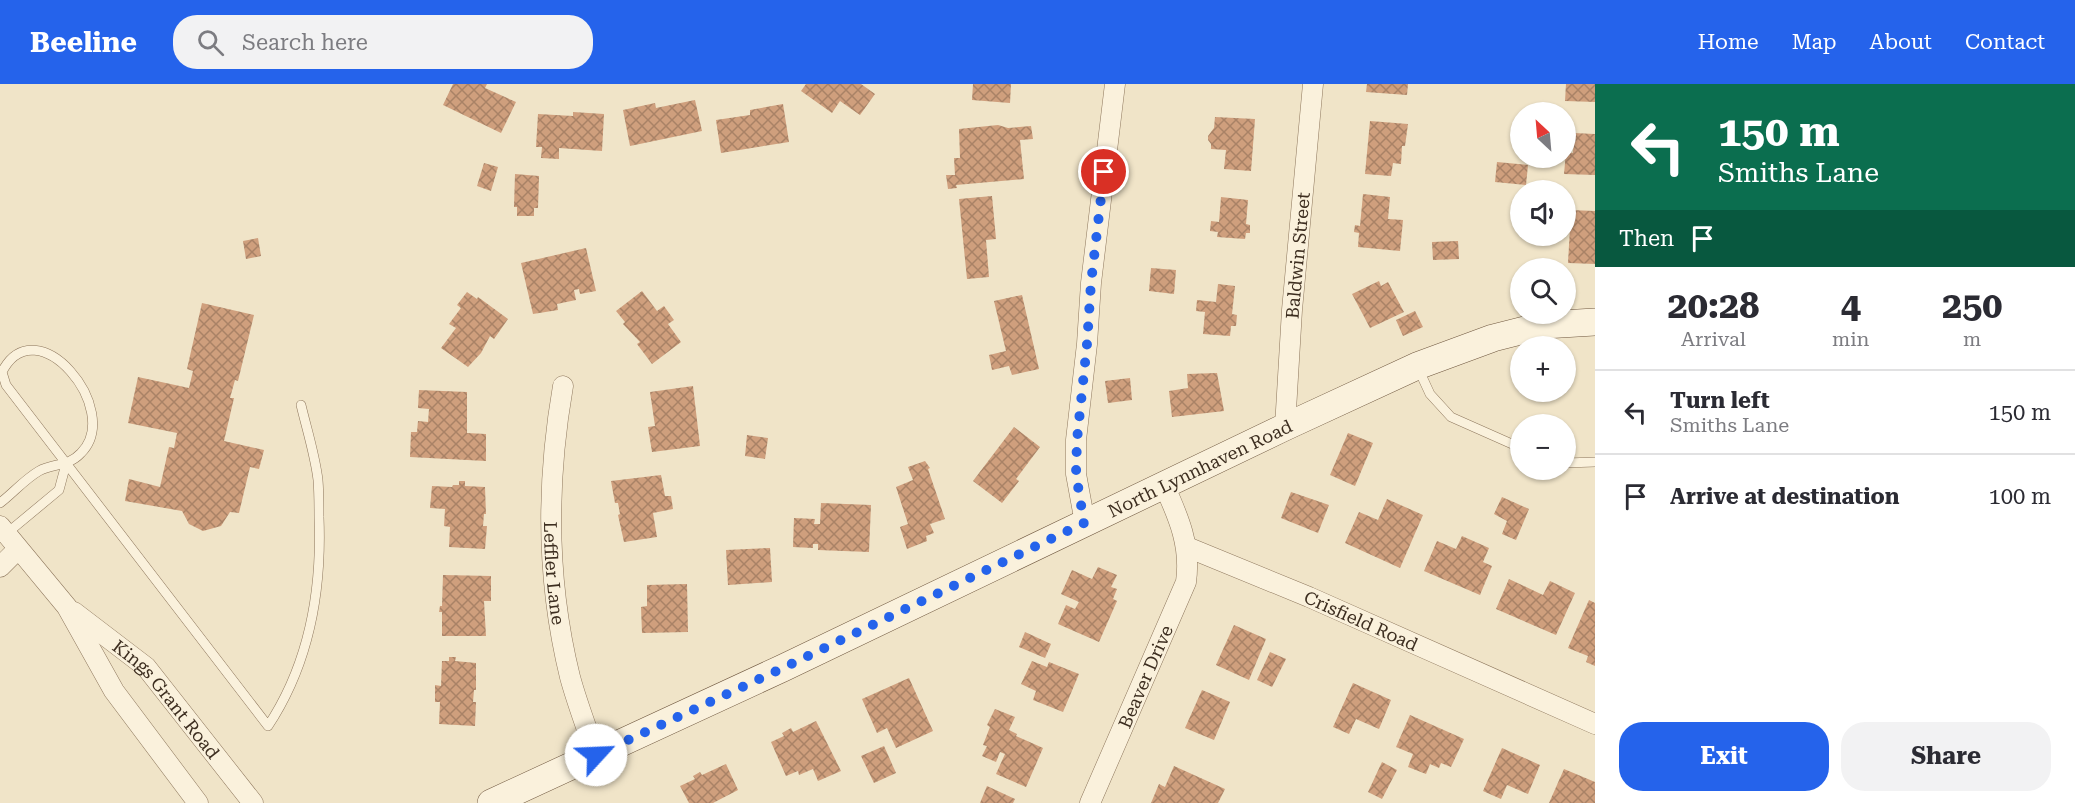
<!DOCTYPE html>
<html lang="en">
<head>
<meta charset="utf-8">
<style>
  :root { --surface:#fff; --page:#f2f2f3; --text:#2b2b33; --muted:#7c7c81; --line:#e1e1e2; --accent:#2563eb }
  body { margin:0; font-family:"Roboto Serif",serif; background:var(--page); color:var(--text); height:100vh; display:flex; flex-direction:column; font-size:22px; white-space:nowrap }
  * { box-sizing:border-box; margin:0 }
  p { font-size:20px; color:var(--muted) }
  .icon { flex:none; width:33px; height:33px; fill:none; stroke:currentColor; stroke-width:2; stroke-linecap:round; stroke-linejoin:round }
  .map { position:relative; flex:1; overflow:hidden }
  .details { display:flex; flex-direction:column; background:var(--surface); width:480px }
  .details>* { flex:none }
  .guide { background:#0b6e4f; color:#fff; overflow:hidden }
  .needle { width:39px; rotate:334deg }
  .buttons { position:absolute; left:1510px; top:18px; display:grid; gap:12px }
  .buttons a { display:grid; place-items:center; width:66px; height:66px; border-radius:50%; background:var(--surface); box-shadow:0 2px 4px #0004; font-size:30px }
  .pin { position:absolute; display:grid; place-items:center; width:51px; height:51px; color:#fff; margin:-26px; border:3px solid #fff; border-radius:50%; box-shadow:0 2px 6px #0007 }
  .me { position:absolute; width:66px; margin:-33px; rotate:65deg; stroke-linejoin:round; filter:drop-shadow(0 0 4px #0008) }
  .turn { display:flex; align-items:center; gap:21px; height:126px; padding:0 24px; font-size:27px }
  .turn .icon { width:78px; height:78px; stroke-width:2.5 }
  .turn b { display:block; font-size:42px; line-height:51px }
  .then { display:flex; align-items:center; height:57px; padding:0 24px; background:#0003; gap:12px; font-size:22px }
  .eta { display:flex; justify-content:space-evenly; align-items:center; height:102px; text-align:center }
  .eta b { font-size:36px; font-weight:700; line-height:42px }
  .cta { display:flex; gap:12px; margin-top:auto; padding:12px 24px }
  .cta a { flex:1; height:69px; border-radius:24px; background:var(--accent); color:#fff; font-size:24px; font-weight:700; line-height:69px; text-align:center }
  .cta a+a { background:var(--page); color:var(--text) }
  ul { padding:0; list-style:none }
  li { display:flex; align-items:center; gap:18px; height:84px; padding:0 24px; border-top:2px solid var(--line) }
  li div { flex:1 }
  li b { display:block; font-size:22px }
  li em { font-style:normal }
  header { display:flex; align-items:center; gap:36px; box-sizing:border-box; height:84px; padding:0 30px; background:var(--accent); color:#fff }
  header strong { font-size:28px }
  nav { display:flex; gap:33px; margin-inline-start:auto; font-size:21px }
  .search { width:420px; height:54px; background:var(--page); display:flex; align-items:center; gap:15px; box-sizing:border-box; padding:0 21px; border-radius:24px; color:var(--muted); font-size:22px }
  main { display:flex; flex:1; min-height:0 }
  .map>svg:first-child { display:block }
</style>
</head>
<body>
<header>
<strong>Beeline</strong>
<div class="search"><svg class="icon" aria-label="search" viewBox="0 0 24 24"><circle cx="10" cy="10" r="6"/><path d="M15 15l6 6"/></svg>Search here</div>
<nav><a>Home</a><a>Map</a><a>About</a><a>Contact</a></nav>
</header>
<main>
<div class="map">
<svg width="1595" height="719" viewBox="0 0 1595 719">
  <defs>
    <pattern id="building-cross-hatch" width="8" height="8" patternUnits="userSpaceOnUse" patternTransform="scale(1.5)"><rect width="8" height="8" fill="#cf9f7d"/><path d="M0 0l8 8M0 8l8-8" fill="none" stroke="#a98266"/></pattern>
  </defs>
  <rect width="100%" height="100%" fill="#f0e4c8"/>
  <g fill="url(#building-cross-hatch)">
    <polygon points="453,0 487,0 485,4 516,18 501,49 443,21"/>
    <polygon points="806,0 861,0 875,10 860,31 840,17 832,29 801,7"/>
    <polygon points="973,0 1011,0 1010,19 972,16"/>
    <polygon points="1367,0 1408,0 1407,11 1366,8"/>
    <polygon points="1566,0 1595,0 1595,18 1565,17"/>
    <polygon points="695,16 702,47 630,62 623,26 655,19 656,24"/>
    <polygon points="783,20 789,58 721,69 716,36 750,31 750,26"/>
    <polygon points="573,28 604,30 602,67 559,64 559,75 541,74 542,63 536,63 538,30 573,32"/>
    <polygon points="1215,33 1255,35 1251,87 1224,85 1226,66 1211,65 1211,60 1208,56 1208,52 1214,44"/>
    <polygon points="1370,37 1408,40 1405,62 1402,62 1401,80 1393,79 1391,92 1365,90"/>
    <polygon points="998,41 1008,44 1031,42 1033,55 1020,56 1024,95 956,101 957,104 948,105 946,91 955,91 954,74 960,74 959,45"/>
    <polygon points="1574,49 1595,50 1595,91 1564,90 1566,68 1573,69"/>
    <polygon points="1497,78 1528,81 1526,101 1495,98"/>
    <polygon points="484,79 498,83 491,107 477,102"/>
    <polygon points="515,90 539,92 538,124 534,124 534,132 517,132 517,123 514,123"/>
    <polygon points="1363,110 1390,113 1388,135 1403,136 1400,167 1358,163 1359,149 1354,148 1355,141 1360,142"/>
    <polygon points="992,112 996,155 986,156 989,193 967,195 959,115"/>
    <polygon points="1221,113 1248,116 1246,140 1250,141 1250,149 1246,149 1245,155 1217,153 1218,148 1210,147 1211,137 1219,138"/>
    <polygon points="1571,126 1595,127 1595,180 1568,179"/>
    <polygon points="258,154 261,172 246,175 243,157"/>
    <polygon points="1458,157 1459,175 1433,176 1432,158"/>
    <polygon points="586,164 596,207 580,210 579,205 574,206 576,216 557,220 558,226 533,230 521,179"/>
    <polygon points="1151,184 1176,186 1174,210 1149,207"/>
    <polygon points="1379,197 1381,202 1388,198 1404,228 1370,244 1352,210"/>
    <polygon points="1218,200 1235,202 1232,230 1237,231 1236,242 1231,242 1230,252 1203,250 1205,228 1196,227 1197,216 1216,218"/>
    <polygon points="642,207 657,227 664,222 674,236 668,240 681,258 652,280 637,260 640,258 623,240 625,238 616,227"/>
    <polygon points="467,208 477,215 478,213 508,235 494,255 490,252 481,269 468,283 441,264 456,244 449,240 461,224 457,221"/>
    <polygon points="1022,211 1039,285 1012,291 1009,282 992,286 989,271 1006,267 994,217"/>
    <polygon points="202,219 254,231 238,297 235,296 230,314 234,314 224,357 264,366 259,385 250,383 239,429 230,428 221,442 203,447 189,440 182,427 125,417 129,395 160,403 169,363 174,364 177,349 128,339 138,293 189,304 193,287 187,285"/>
    <polygon points="1415,227 1423,243 1403,252 1396,236"/>
    <polygon points="1217,289 1224,327 1172,333 1169,307 1188,304 1187,290"/>
    <polygon points="1130,294 1132,316 1108,319 1105,297"/>
    <polygon points="693,302 700,362 652,368 648,343 655,342 650,308"/>
    <polygon points="419,306 467,308 467,349 486,350 486,377 410,373 411,348 417,348 418,337 428,338 429,325 418,324"/>
    <polygon points="1014,343 1040,363 1016,395 1019,397 1002,419 973,397"/>
    <polygon points="1348,349 1373,359 1355,402 1330,391"/>
    <polygon points="747,351 768,354 765,375 745,372"/>
    <polygon points="925,377 930,384 928,385 945,435 930,440 934,449 926,452 927,457 907,465 900,443 908,440 896,403 913,396 908,383"/>
    <polygon points="661,391 665,412 671,412 673,425 653,429 657,453 624,458 618,431 620,430 618,419 615,419 611,397"/>
    <polygon points="459,397 465,397 465,402 485,403 486,430 484,430 483,442 487,442 485,465 449,463 450,443 444,442 445,425 430,424 432,402 452,403 453,401 459,401"/>
    <polygon points="1291,408 1329,421 1318,449 1281,434"/>
    <polygon points="1502,413 1529,425 1516,456 1502,450 1507,437 1494,430"/>
    <polygon points="1387,415 1423,431 1400,484 1345,459 1359,428 1378,436"/>
    <polygon points="821,419 871,421 869,468 818,466 818,460 813,460 813,464 793,463 794,434 815,435 814,440 820,440"/>
    <polygon points="1462,452 1489,464 1483,478 1492,482 1480,511 1424,487 1437,457 1456,465"/>
    <polygon points="770,464 772,498 728,501 726,466"/>
    <polygon points="1098,483 1117,491 1111,503 1117,505 1113,515 1117,517 1099,558 1058,540 1066,521 1075,525 1079,518 1061,510 1072,486 1092,495"/>
    <polygon points="443,491 491,492 491,517 484,517 486,552 442,552 442,528 439,528 440,522 442,522"/>
    <polygon points="1509,495 1543,511 1550,497 1575,509 1556,551 1496,525"/>
    <polygon points="687,500 688,548 642,549 641,523 647,522 647,501"/>
    <polygon points="1589,516 1595,519 1595,582 1586,578 1588,572 1568,564"/>
    <polygon points="1234,541 1266,555 1249,596 1216,581"/>
    <polygon points="1025,548 1051,560 1045,574 1019,563"/>
    <polygon points="1270,568 1286,575 1272,603 1257,596"/>
    <polygon points="449,573 456,573 455,577 476,579 476,606 474,606 473,618 476,618 475,642 439,640 440,618 435,618 435,601 441,602 442,577 449,577"/>
    <polygon points="1032,577 1047,583 1049,578 1079,590 1063,628 1033,616 1036,607 1021,600"/>
    <polygon points="909,594 933,647 896,664 887,644 877,649 862,615"/>
    <polygon points="1353,599 1391,616 1379,645 1356,635 1349,650 1333,643"/>
    <polygon points="1202,606 1230,618 1214,656 1185,644"/>
    <polygon points="995,625 1015,633 1009,646 1017,650 1016,652 1043,664 1026,703 996,690 1005,670 1000,668 996,678 982,672 987,662 983,661 990,643 987,641"/>
    <polygon points="1410,631 1464,655 1451,683 1441,679 1439,684 1430,680 1426,690 1408,683 1413,670 1396,663"/>
    <polygon points="816,637 841,687 818,697 813,685 799,691 798,687 786,692 771,658 784,652 782,649 791,644 793,648"/>
    <polygon points="884,662 896,689 874,699 861,672"/>
    <polygon points="1502,664 1540,681 1528,710 1507,701 1501,715 1483,707"/>
    <polygon points="1382,678 1397,686 1382,715 1368,708"/>
    <polygon points="726,680 738,706 713,719 689,719 680,702 695,695 693,692 700,688 702,691"/>
    <polygon points="1174,682 1225,705 1218,719 1151,719 1159,700 1165,703"/>
    <polygon points="1564,685 1595,698 1595,719 1549,719"/>
    <polygon points="987,702 1015,715 1013,719 980,719"/>
  </g>
  <g fill="none" stroke-linecap="round" stroke-linejoin="round">
    <g stroke="#8d765c" stroke-width="10">
      <g id="lane">
        <polyline points="1418,284 1430,310 1451,333 1521,364"/>
        <polyline points="1566,379 1595,378"/>
        <path d="M0,419C13,409 25,395 39,387C53,379 68,383 81,369C124,326 36,221 2,288L6,301L268,642C309,580 322,506 319,433C319,421 319,408 318,396C315,371 307,346 301,321"/>
        <polyline points="6,450 59,406 66,380"/>
      </g>
    </g>
    <g stroke="#8d765c" stroke-width="21">
      <g id="street">
        <path id="s1" d="M563,302C546,400 546,496 570,593C577,619 587,645 596,671"/>
        <path id="s2" d="M1285,343L1292,226L1313,0"/>
        <polyline points="1085,439 1076,390 1076,356 1087,260 1091,199 1115,0"/>
        <polyline points="0,442 67,523 114,607 198,719"/>
        <path id="s3" d="M1187,463L1309,513L1595,640"/>
        <polyline points="0,483 18,465"/>
        <path id="s4" d="M74,528L146,583L253,719"/>
        <path id="s5" d="M1090,719L1186,498C1191,462 1179,434 1164,401"/>
      </g>
    </g>
    <g stroke="#6f573f" stroke-width="28">
      <g id="secondary">
        <path id="s6" d="M491,719L783,584L1285,343L1417,282L1493,254L1544,241L1595,238"/>
      </g>
    </g>
    <use href="#lane" stroke="#faf1dc" stroke-width="9"/>
    <use href="#street" stroke="#faf1dc" stroke-width="20"/>
    <use href="#secondary" stroke="#faf1dc" stroke-width="27"/>
  </g>
  <g fill="none" stroke-linecap="round" stroke-linejoin="round">
    <polyline stroke="#2563eb" stroke-width="10" stroke-dasharray="0 18" points="596,671 783,584 1084,439 1076,390 1077,356 1087,260 1091,199 1104,88"/>
  </g>
  <g text-anchor="middle" dominant-baseline="central" stroke-width="4.5" stroke-linejoin="round" paint-order="stroke">
    <g font-size="18" fill="#3d2e20" stroke="#f7eed8">
      <text stroke="none"><textPath href="#s2" startOffset="172">Baldwin Street</textPath></text>
      <text stroke="none"><textPath href="#s6" startOffset="784">North Lynnhaven Road</textPath></text>
      <text stroke="none"><textPath href="#s1" startOffset="188">Leffler Lane</textPath></text>
      <text stroke="none"><textPath href="#s3" startOffset="189">Crisfield Road</textPath></text>
      <text stroke="none"><textPath href="#s5" startOffset="138">Beaver Drive</textPath></text>
      <text stroke="none"><textPath href="#s4" startOffset="128">Kings Grant Road</textPath></text>
    </g>
  </g>
</svg>
<div class="buttons">
<a><svg class="needle" viewBox="-14 -14 28 28"><path d="M0-13l5 13h-10z" fill="#e53935"/><path d="M0 13l5-13h-10z" fill="#7c7c81"/></svg></a>
<a><svg class="icon" aria-label="sound" viewBox="0 0 24 24"><path d="M4 9h4l5-4v14l-5-4H4zM17 9q2 3 0 6"/></svg></a>
<a><svg class="icon" aria-label="search" viewBox="0 0 24 24"><circle cx="10" cy="10" r="6"/><path d="M15 15l6 6"/></svg></a>
<a>+</a>
<a>−</a>
</div>
<div class="pin" style="left:1104px;top:88px;background:#d93025"><svg class="icon" aria-label="arrive" viewBox="0 0 24 24"><path d="M6 21V4h12l-3 4 3 4H6"/></svg></div>
<svg class="me" style="left:596px;top:671px" viewBox="-20 -20 40 40"><circle r="19" fill="#fff"/><path d="M0-13L10 11 0 6-10 11z" fill="#2563eb"/></svg>
</div>
<section class="details">
<div class="guide">
<div class="turn"><svg class="icon" aria-label="left" viewBox="0 0 24 24"><path d="M17 20v-9H6M10 6l-5 5 5 5"/></svg><div><b>150 m</b>Smiths Lane</div></div>
<div class="then">Then<svg class="icon" aria-label="arrive" viewBox="0 0 24 24"><path d="M6 21V4h12l-3 4 3 4H6"/></svg></div>
</div>
<div class="eta">
<div><b>20:28</b><p>Arrival</p></div>
<div><b>4</b><p>min</p></div>
<div><b>250</b><p>m</p></div>
</div>
<ul>
<li><svg class="icon" aria-label="left" viewBox="0 0 24 24"><path d="M17 20v-9H6M10 6l-5 5 5 5"/></svg><div><b>Turn left</b><p>Smiths Lane</p></div><em>150 m</em></li>
<li><svg class="icon" aria-label="arrive" viewBox="0 0 24 24"><path d="M6 21V4h12l-3 4 3 4H6"/></svg><div><b>Arrive at destination</b></div><em>100 m</em></li>
</ul>
<div class="cta"><a>Exit</a><a>Share</a></div>
</section>
</main>
</body>
</html>
